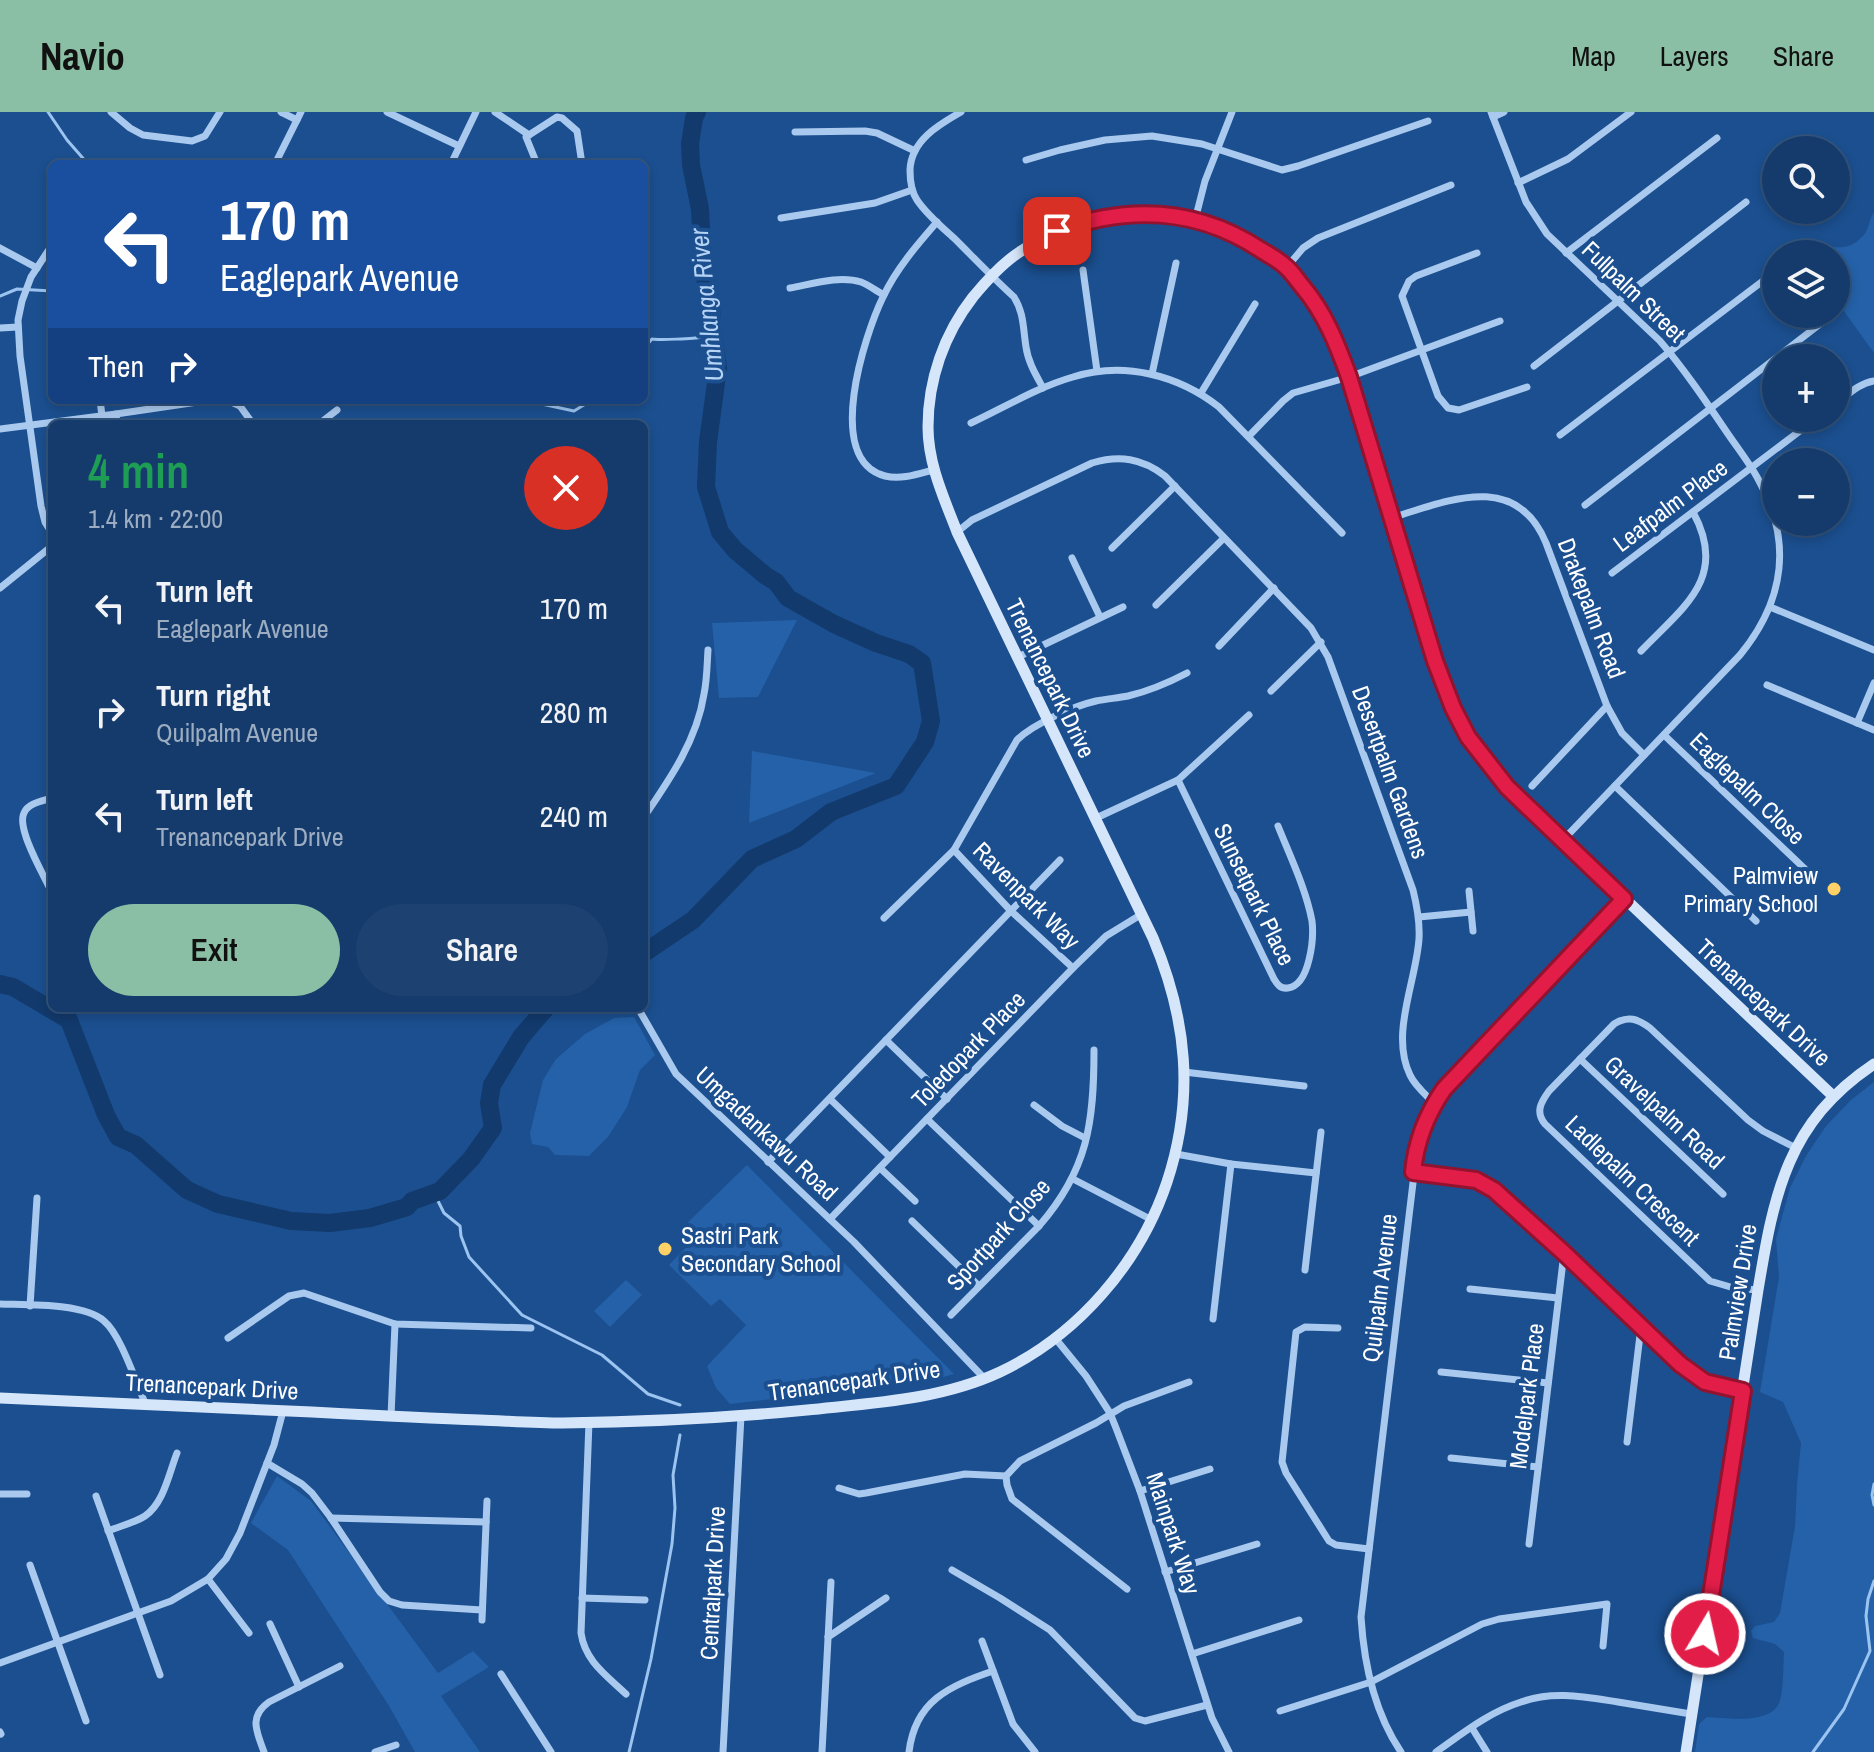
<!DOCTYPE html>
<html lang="en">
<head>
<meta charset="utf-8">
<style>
  :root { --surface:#143b6b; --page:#1d4271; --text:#f1f3f6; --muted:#9dadc1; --line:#33557e; --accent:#8abfa5 }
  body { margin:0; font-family:"Archivo Narrow",sans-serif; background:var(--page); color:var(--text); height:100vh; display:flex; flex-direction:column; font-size:30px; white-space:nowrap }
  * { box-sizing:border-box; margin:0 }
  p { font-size:26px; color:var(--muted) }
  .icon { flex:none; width:44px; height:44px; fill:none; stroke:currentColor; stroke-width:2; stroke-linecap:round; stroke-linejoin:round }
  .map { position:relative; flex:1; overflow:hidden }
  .drawer { position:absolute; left:48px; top:308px; width:600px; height:592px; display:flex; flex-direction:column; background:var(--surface); border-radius:12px; box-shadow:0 4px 12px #0003,0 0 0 2px var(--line) }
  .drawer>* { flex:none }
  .hud { position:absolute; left:48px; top:48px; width:600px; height:244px; border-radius:12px; box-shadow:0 4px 12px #0003,0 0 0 2px var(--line); background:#1a4fa0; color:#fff; overflow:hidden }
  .fabs { position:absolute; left:1762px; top:24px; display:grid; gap:16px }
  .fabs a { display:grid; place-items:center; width:88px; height:88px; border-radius:50%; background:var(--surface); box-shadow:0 4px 12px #0003,0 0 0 2px var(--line); font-size:40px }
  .pin { position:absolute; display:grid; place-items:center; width:68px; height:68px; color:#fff; margin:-34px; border-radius:16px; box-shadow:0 4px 12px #0006 }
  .me { position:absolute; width:88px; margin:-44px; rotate:9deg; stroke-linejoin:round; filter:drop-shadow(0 0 6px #0008) }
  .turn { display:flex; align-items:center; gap:28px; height:168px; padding:0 40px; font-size:36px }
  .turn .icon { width:104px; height:104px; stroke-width:2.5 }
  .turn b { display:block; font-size:56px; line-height:68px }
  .then { display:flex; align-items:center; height:76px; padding:0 40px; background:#0003; gap:16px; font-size:30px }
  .round { display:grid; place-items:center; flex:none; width:84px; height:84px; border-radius:42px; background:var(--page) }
  .head { display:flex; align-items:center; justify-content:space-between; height:136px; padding:0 40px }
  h1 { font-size:48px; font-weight:600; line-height:60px; color:#1e9e55 }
  .cta { display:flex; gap:16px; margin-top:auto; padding:16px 40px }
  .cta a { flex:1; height:92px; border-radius:48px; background:var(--accent); color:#111; font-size:32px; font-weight:600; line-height:92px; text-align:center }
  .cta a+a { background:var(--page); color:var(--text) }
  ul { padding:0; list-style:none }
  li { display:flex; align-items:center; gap:24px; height:104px; padding:0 40px }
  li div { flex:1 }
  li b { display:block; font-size:30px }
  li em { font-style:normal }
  header { display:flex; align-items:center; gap:48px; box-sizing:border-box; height:112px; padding:0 40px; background:var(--accent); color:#111 }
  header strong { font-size:38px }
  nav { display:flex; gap:44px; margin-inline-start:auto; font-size:28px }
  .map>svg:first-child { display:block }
</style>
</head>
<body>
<header>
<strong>Navio</strong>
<nav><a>Map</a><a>Layers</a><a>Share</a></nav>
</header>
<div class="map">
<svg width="1874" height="1640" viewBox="0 0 1874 1640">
  <rect width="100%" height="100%" fill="#1b4f8f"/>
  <g fill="#2461a8">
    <path d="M1874,100V241L1836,188V142H1809C1830,126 1842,146 1863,124C1869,118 1869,107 1874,100Z"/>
    <polygon points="797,508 758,585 719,586 712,511"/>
    <polygon points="752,639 876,661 749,711"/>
    <polygon points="634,905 655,943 640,958 627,995 608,1025 589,1044 555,1043 548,1035 532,1032 530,1021 543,968 556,947 585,922 614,906"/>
    <path d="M1874,970V1640H1695L1699,1612L1707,1605C1726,1606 1769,1613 1779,1591C1784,1579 1783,1554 1784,1540L1775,1532L1753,1526L1751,1519L1755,1514L1774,1510L1780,1501L1795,1414L1797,1372L1801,1331L1783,1290L1760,1280L1779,1165L1776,1127L1790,1076L1806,1044L1826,1014L1851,988Z"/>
    <polygon points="747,1053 954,1262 930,1269 730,1292 716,1276 707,1254 746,1213 720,1187 711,1194 669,1153 696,1125 684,1114"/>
    <polygon points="626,1168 642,1183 610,1215 594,1199"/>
    <polygon points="277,1364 311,1389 438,1561 473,1539 489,1555 441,1584 480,1640 415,1640 389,1594 288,1438 251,1411"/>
  </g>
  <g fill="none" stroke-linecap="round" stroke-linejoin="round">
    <g stroke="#9cc4f0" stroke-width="3">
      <polyline points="48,0 67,28 88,52"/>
      <polyline points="0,184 17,177 52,179"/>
      <path d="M644,236L652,227C658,228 695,227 701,225C705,223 708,219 712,216"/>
      <path d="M429,288C449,291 494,295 512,288"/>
      <polyline points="523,288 574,299 592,288"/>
      <polyline points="434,1081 444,1101 460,1114 461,1124 469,1145 522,1203 602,1243 648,1282 680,1293"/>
      <polyline points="1874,1372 1872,1383 1874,1393"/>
      <polyline points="629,1640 651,1547 672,1432 675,1396 673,1363 680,1323"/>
      <polyline points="1813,1640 1844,1597 1870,1539 1866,1504 1868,1487 1874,1469"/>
    </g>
    <g stroke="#123a6d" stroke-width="18">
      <polyline points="644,841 693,808 752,747 796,727 831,700 896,674 925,630 931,609 922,551 909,542 876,531 834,512 788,486 776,470 766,464 735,438 720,420 706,375 708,330 718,256 712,216 711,194 703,156 700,97 691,53 690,32 694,6 697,0"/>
      <polyline points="0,872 13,875 69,908 106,1003 118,1025 136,1033 187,1078 218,1092 291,1109 330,1111 370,1106 407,1095 412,1089 440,1079 471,1047 493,1016 489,991 492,973 521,925 546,896"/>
    </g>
    <g stroke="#a9c9ee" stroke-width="7">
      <polyline points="111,0 130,16 143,23 192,29 205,24 220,0"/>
      <polyline points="281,0 297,8"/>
      <polyline points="387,0 459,34"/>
      <polyline points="495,0 529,23 526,25 537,52"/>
      <path d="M961,0C938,13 911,29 910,58C910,68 911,79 917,88C927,103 943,116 956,128C975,147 994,167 1014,185C1024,201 1023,216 1026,235C1028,250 1036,263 1043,276"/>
      <path d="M1491,0L1526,90L1547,122L1660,229C1684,257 1705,288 1726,319C1736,334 1748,349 1757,365C1793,428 1785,488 1740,543L1563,728"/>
      <polyline points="1493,5 1504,0"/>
      <polyline points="795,20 865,19 877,21 915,39"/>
      <polyline points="529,23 557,5 562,6 577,19 582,52"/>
      <polyline points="1026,48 1060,38 1105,28 1152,24 1202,32 1282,58 1298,54 1428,9"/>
      <polyline points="275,52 301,0"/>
      <polyline points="451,52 476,0"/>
      <polyline points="1518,71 1568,47 1631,0"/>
      <polyline points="781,106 875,91 912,78"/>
      <polyline points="1195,108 1205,69 1232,0"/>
      <polyline points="52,133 31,165 22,189 18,208 20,244 41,394 45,410 52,421"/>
      <polyline points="0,136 37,156"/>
      <polyline points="1477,141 1416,164 1409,169 1402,184 1438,284 1448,296 1459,298 1527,275"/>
      <polyline points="1566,141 1717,26"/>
      <polyline points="1287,155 1303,136 1318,126 1451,73"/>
      <polyline points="1083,158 1097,259"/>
      <path d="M790,176C812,172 839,163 861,170C869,173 876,179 884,183"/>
      <polyline points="0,216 18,215"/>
      <polyline points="1534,254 1746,90"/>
      <polyline points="1152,262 1176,151"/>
      <polyline points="1201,281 1255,192"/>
      <polyline points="100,288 102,304"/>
      <polyline points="227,288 240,294 253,312"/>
      <path d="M1836,292C1848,283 1859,271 1874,269"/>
      <polyline points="116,302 211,288"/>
      <path d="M971,311C1005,295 1038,275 1073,265C1124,249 1178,263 1219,295L1342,421"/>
      <polyline points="319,312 337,298"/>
      <polyline points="0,317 116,302 117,312"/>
      <polyline points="1560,323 1776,159"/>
      <polyline points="1249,324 1283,289 1293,281 1349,265 1500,209"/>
      <path d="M933,358C918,362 901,368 885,364C823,348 865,222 883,185C896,157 917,133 937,110"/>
      <polyline points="1585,393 1833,202"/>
      <path d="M1391,406C1447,389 1516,358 1546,431L1607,594L1622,621L1644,643"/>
      <path d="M957,420L972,408L1092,351C1119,343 1142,346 1165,364L1311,516L1328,545L1413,778C1417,794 1420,810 1419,827C1416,870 1390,922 1410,963C1415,974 1425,982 1434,991"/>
      <polyline points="1112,436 1175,374"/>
      <polyline points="1072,446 1100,505"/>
      <polyline points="1612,461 1817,306"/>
      <polyline points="0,476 52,434"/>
      <polyline points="1156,493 1224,426"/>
      <polyline points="1770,495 1874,538"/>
      <polyline points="1219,534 1274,476"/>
      <path d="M1641,539C1683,495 1729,466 1693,400"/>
      <polyline points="1016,546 1123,495"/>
      <polyline points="1767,573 1874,618"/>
      <polyline points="1271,579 1321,530"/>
      <polyline points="1857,611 1874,571"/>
      <polyline points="1664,623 1805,757"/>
      <path d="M1178,668L1274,867C1277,872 1280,877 1288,876C1310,873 1314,826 1312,809C1306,777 1290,744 1278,714"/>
      <polyline points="1532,674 1607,594"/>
      <polyline points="1615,674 1756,809"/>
      <path d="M52,686C43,689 28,691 24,701C16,717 45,765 52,781"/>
      <path d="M644,705C670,667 697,628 704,582C707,568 707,553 708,538"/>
      <polyline points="1094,707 1178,668 1249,603"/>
      <polyline points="954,738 1011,799 1073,856"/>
      <polyline points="1469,779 1473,819"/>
      <polyline points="1419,805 1471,800"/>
      <path d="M884,806L954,738L1017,628C1033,612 1074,594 1096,589C1106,587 1117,586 1128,584C1149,579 1168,571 1187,561"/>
      <polyline points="638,896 676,962 854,1130 984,1266"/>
      <polyline points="886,928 947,987"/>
      <polyline points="1580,947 1723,1082"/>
      <polyline points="1184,960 1304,974"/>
      <polyline points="830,987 890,1045"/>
      <polyline points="1034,993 1062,1014 1085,1026"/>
      <polyline points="927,1007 1039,1114"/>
      <polyline points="1176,1042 1231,1052 1316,1061"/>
      <polyline points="768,1050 1060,748"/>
      <polyline points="880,1056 915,1089"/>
      <polyline points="1413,1060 1466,1066 1476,1068 1494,1078 1564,1141 1680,1252 1705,1270 1743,1279"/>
      <polyline points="1073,1067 1152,1108"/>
      <polyline points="830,1107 1073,856 1106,824 1142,802"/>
      <polyline points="912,1109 979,1174"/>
      <polyline points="1305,1158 1321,1020"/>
      <polyline points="1470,1177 1558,1186"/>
      <path d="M1758,1178L1734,1176L1710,1169L1545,1012C1535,1000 1541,990 1549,979L1614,912C1628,903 1638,907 1650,916L1748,1008L1763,1019L1796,1036"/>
      <path d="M0,1192C27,1193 84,1191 104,1209C121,1223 136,1271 146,1293"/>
      <polyline points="30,1194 37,1086"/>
      <path d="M951,1203L1039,1114C1088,1058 1094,1010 1094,938"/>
      <polyline points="1213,1207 1231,1052"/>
      <polyline points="1338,1216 1305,1215 1296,1220 1282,1350 1286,1361 1329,1429 1336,1433 1369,1437"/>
      <polyline points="228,1226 289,1184 304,1181 395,1212 531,1216"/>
      <polyline points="1055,1226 1086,1264 1110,1301 1116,1316 1140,1379 1212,1606 1229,1640"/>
      <polyline points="1441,1260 1548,1271"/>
      <polyline points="391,1304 395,1212"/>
      <path d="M589,1310L581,1521C585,1549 606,1563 626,1582"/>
      <polyline points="1627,1330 1641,1215"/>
      <polyline points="1451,1346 1538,1355"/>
      <polyline points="267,1351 302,1372 312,1381 331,1406 380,1480 389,1489 402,1493 482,1498"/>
      <polyline points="839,1376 859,1382 866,1381 965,1362 1006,1364"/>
      <polyline points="1140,1379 1210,1357"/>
      <polyline points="0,1382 27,1382"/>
      <polyline points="96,1384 160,1563"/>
      <polyline points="331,1406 486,1410"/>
      <path d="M108,1419C120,1414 134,1411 145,1404C164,1391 169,1361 177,1341"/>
      <polyline points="1529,1432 1564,1141"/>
      <polyline points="30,1453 86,1609"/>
      <polyline points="952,1458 1000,1486 1050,1518 1135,1606 1145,1609 1207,1593"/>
      <polyline points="1165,1460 1257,1432"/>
      <polyline points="208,1467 249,1521"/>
      <polyline points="1127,1477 1012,1387 1007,1373 1006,1364 1020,1349 1096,1311 1124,1294 1189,1270"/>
      <polyline points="582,1486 645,1488"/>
      <polyline points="482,1508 487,1389"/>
      <polyline points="270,1512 299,1575"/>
      <polyline points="828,1525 886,1486"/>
      <polyline points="982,1529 1013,1612 1035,1640"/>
      <polyline points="1192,1542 1299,1508"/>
      <polyline points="0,1551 171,1489 208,1467 226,1447 240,1421 274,1333 283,1299"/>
      <polyline points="501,1562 551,1640"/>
      <polyline points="1280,1599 1371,1570 1482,1512 1499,1507 1607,1492 1603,1534"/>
      <polyline points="1472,1616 1487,1640"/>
      <polyline points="0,1620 1,1622"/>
      <path d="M264,1640C257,1620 248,1605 269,1590L340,1554"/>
      <polyline points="375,1640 396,1633"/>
      <polyline points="723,1640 741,1304"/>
      <polyline points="822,1640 831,1470"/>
      <path d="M909,1640C915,1589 949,1574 993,1559"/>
      <path d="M1401,1640C1374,1600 1364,1553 1361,1505L1418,1029L1434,991L1444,977L1624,787"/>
      <path d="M1436,1640C1463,1621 1489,1600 1521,1590C1553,1578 1586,1585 1618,1590C1643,1594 1667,1598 1691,1602"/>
    </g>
    <g stroke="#d6e6fa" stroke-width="11">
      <path d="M0,1286C104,1290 208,1295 312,1300C368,1303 424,1306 480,1308C507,1309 535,1311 563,1311C645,1310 726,1306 807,1298C872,1291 940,1288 1000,1260C1078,1223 1140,1151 1167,1070C1195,985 1187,907 1153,826L957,420C944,386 928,352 928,315C928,268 944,222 973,185C987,168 1002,151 1021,139C1094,89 1188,90 1261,138C1269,144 1279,149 1287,155C1291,159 1295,165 1298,169C1324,200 1336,227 1349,265L1442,571L1468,625L1494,660L1523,690L1833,984"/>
      <path d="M1686,1640L1758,1178C1774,1082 1787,1010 1874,952"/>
    </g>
  </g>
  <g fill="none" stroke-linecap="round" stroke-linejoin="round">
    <g stroke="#92132f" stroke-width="20">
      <path id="route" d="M1057,119C1128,93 1196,95 1261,138C1269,143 1279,148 1286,155C1292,160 1297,168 1302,174C1325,201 1337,232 1349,265L1435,549L1453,596L1468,625L1507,675L1624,787L1444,977C1426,1003 1416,1029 1413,1060L1476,1068L1494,1078L1564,1141L1680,1252L1705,1270L1743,1279L1705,1522"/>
    </g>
    <use href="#route" stroke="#e11d48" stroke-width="14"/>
  </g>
  <g fill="#ffd166" stroke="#1b4f8f" stroke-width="3">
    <circle cx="1834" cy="777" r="8"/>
    <circle cx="665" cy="1137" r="8"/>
  </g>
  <g text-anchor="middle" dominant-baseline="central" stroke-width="8" stroke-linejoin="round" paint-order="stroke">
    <g font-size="24" fill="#fff" stroke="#1b4f8f">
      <text transform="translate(1634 179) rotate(44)">Fullpalm Street</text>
      <text transform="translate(1670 393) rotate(-37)">Leafpalm Place</text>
      <text transform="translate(1592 496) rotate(69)">Drakepalm Road</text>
      <text transform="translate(1051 566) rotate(64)">Trenancepark Drive</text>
      <text transform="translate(1391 660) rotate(70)">Desertpalm Gardens</text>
      <text transform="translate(1748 676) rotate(44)">Eaglepalm Close</text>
      <text transform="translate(1255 782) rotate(64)">Sunsetpark Place</text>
      <text transform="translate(1027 783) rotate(45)">Ravenpark Way</text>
      <text transform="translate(1764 890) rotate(43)">Trenancepark Drive</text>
      <text transform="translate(968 937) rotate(-46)">Toledopark Place</text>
      <text transform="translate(1665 1000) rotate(43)">Gravelpalm Road</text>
      <text transform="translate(767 1021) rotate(43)">Umgadankawu Road</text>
      <text transform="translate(1633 1068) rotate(44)">Ladlepalm Crescent</text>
      <text transform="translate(998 1122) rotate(-48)">Sportpark Close</text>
      <text transform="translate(1379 1176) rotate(-83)">Quilpalm Avenue</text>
      <text transform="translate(1737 1180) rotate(-81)">Palmview Drive</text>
      <text transform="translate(854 1268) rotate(-8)">Trenancepark Drive</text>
      <text transform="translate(212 1274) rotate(3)">Trenancepark Drive</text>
      <text transform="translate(1526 1284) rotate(-83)">Modelpark Place</text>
      <text transform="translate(1174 1421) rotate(72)">Mainpark Way</text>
      <text transform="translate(712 1471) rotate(-87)">Centralpark Drive</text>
    </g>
    <g font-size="24" fill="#fff" stroke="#1b4f8f" text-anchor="end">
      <text x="1818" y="763">Palmview<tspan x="1818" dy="28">Primary School</tspan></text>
      <text x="681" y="1123" text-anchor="start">Sastri Park<tspan x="681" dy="28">Secondary School</tspan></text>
    </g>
    <g font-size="26" font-style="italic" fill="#b5d3f5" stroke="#1b4f8f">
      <text transform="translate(706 193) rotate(-96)">Umhlanga River</text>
    </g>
  </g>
</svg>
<div class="fabs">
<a><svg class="icon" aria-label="search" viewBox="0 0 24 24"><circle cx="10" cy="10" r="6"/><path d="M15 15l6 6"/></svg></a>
<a><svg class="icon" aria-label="layers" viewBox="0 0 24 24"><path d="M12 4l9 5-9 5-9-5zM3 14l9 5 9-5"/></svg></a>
<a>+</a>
<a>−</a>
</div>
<div class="pin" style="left:1057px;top:119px;background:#d93025"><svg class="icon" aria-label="arrive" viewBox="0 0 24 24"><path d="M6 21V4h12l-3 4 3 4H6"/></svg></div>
<svg class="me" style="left:1705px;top:1522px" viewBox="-20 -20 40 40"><circle r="17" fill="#e11d48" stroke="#fff" stroke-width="3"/><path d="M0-11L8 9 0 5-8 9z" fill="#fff"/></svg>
<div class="hud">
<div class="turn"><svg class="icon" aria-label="left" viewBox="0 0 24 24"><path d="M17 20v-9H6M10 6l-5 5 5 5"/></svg><div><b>170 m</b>Eaglepark Avenue</div></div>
<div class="then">Then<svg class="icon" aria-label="right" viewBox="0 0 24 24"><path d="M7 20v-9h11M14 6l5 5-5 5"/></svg></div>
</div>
<section class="drawer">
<div class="head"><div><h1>4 min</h1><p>1.4 km · 22:00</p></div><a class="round" style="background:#d93025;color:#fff"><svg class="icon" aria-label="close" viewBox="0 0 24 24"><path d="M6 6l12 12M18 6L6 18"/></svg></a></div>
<ul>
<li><svg class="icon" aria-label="left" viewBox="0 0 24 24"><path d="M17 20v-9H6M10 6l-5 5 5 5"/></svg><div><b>Turn left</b><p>Eaglepark Avenue</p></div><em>170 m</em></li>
<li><svg class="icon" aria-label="right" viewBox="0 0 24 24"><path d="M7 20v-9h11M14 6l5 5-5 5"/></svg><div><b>Turn right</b><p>Quilpalm Avenue</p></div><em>280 m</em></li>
<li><svg class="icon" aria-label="left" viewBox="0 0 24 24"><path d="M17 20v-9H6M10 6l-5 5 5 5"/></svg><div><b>Turn left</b><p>Trenancepark Drive</p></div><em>240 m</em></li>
</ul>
<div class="cta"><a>Exit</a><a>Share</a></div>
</section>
</div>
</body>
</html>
